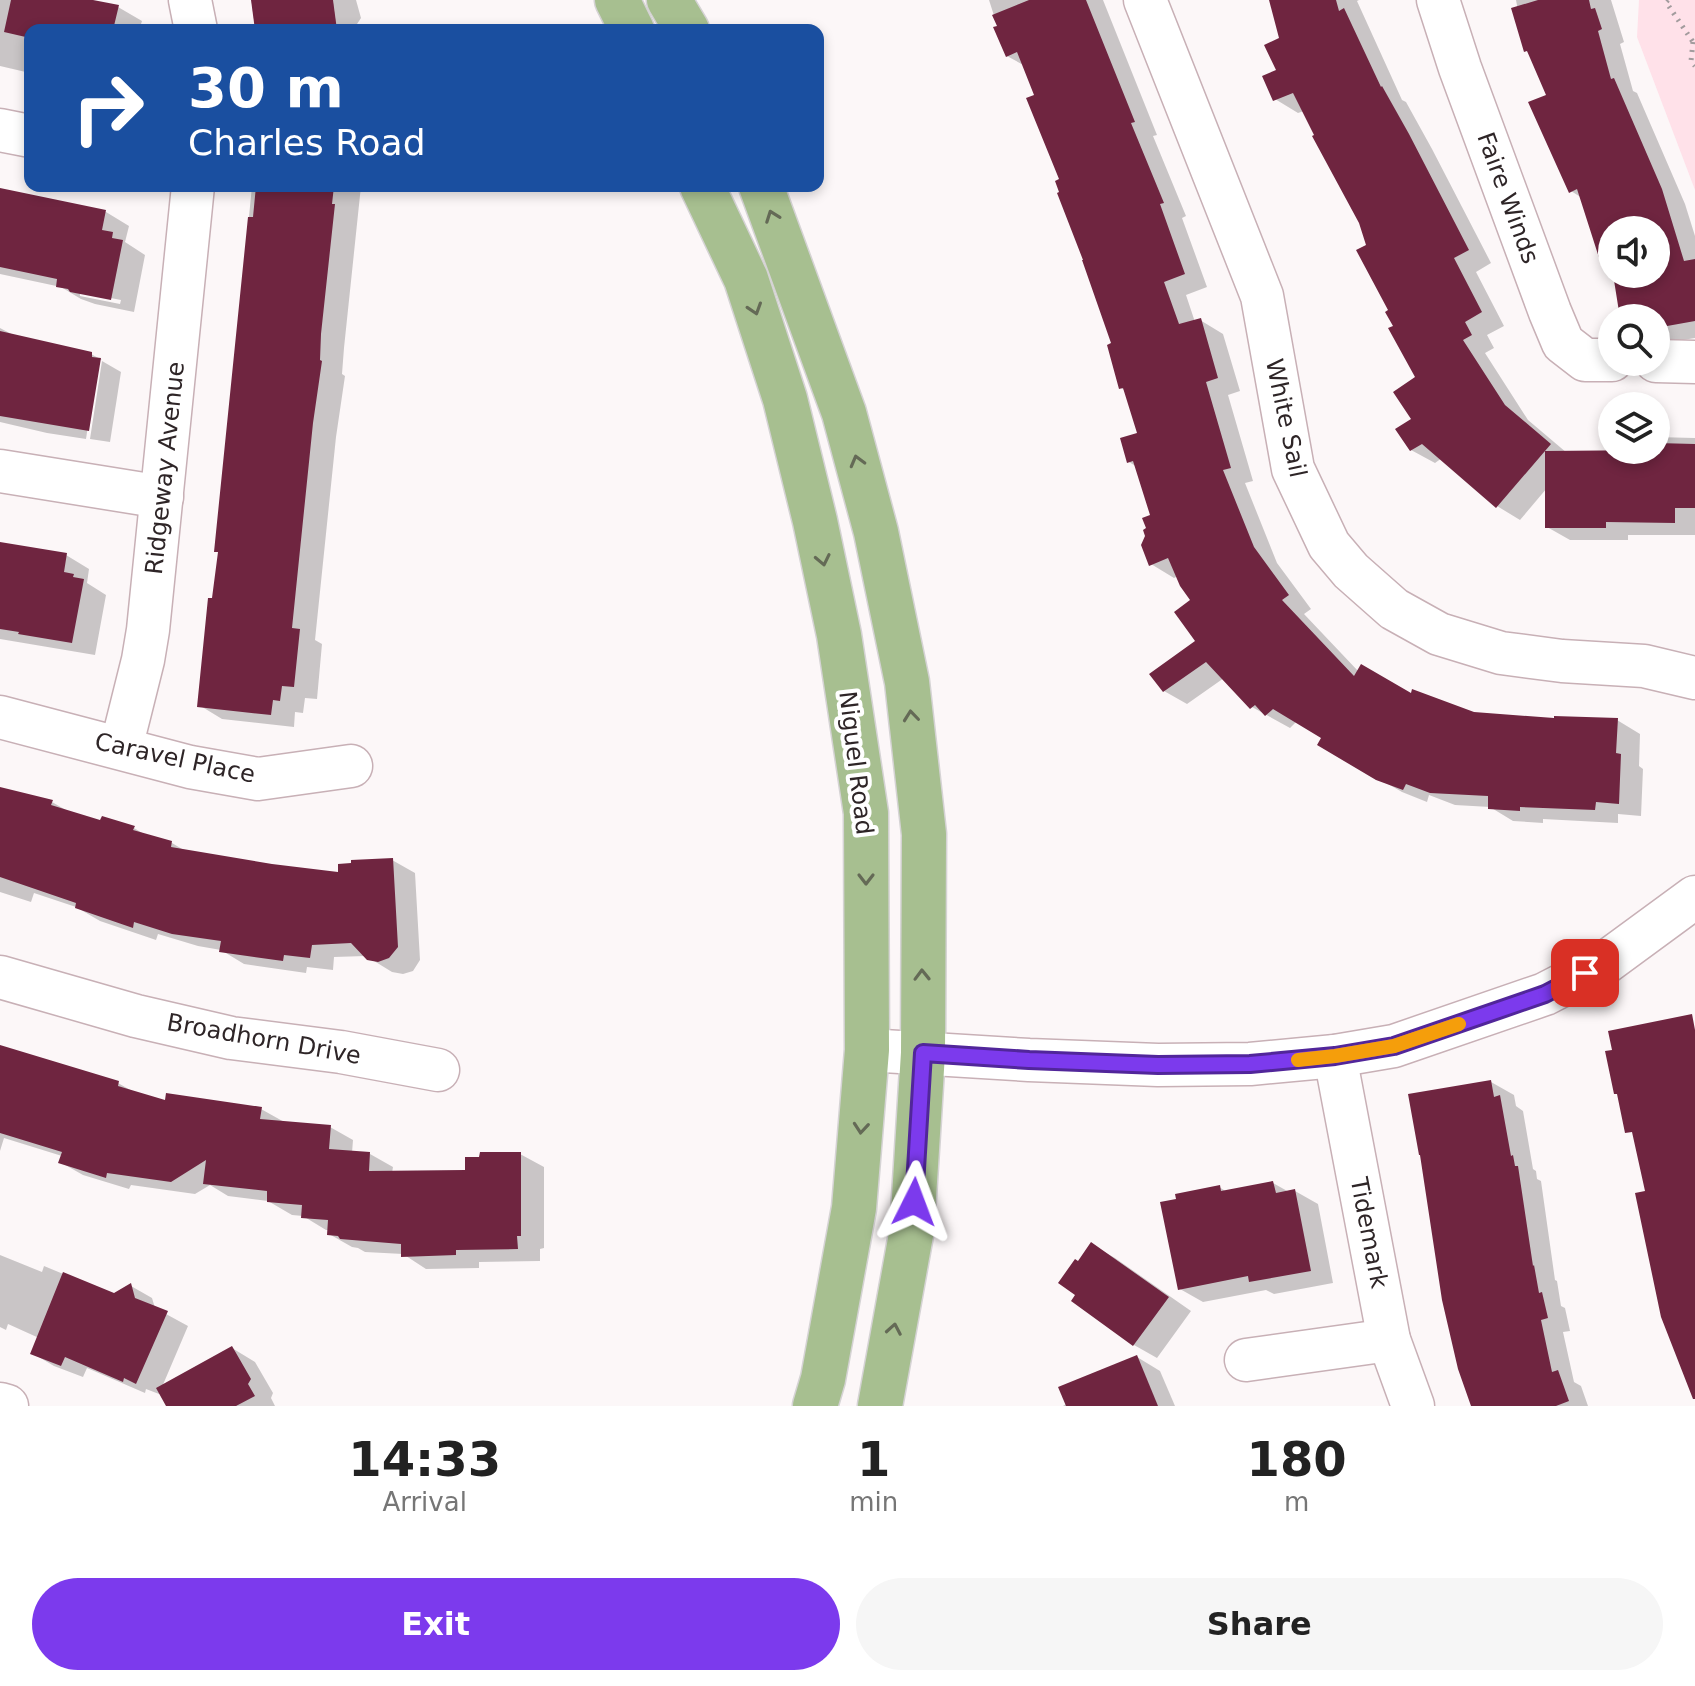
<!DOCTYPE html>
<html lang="en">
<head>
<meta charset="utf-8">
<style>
  :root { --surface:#fff; --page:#f6f6f6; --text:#222; --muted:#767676; --accent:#7c3aed }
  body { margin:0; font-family:"DejaVu Sans",sans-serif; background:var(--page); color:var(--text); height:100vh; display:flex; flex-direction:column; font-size:30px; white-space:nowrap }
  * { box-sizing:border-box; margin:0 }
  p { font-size:26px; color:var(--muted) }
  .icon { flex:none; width:44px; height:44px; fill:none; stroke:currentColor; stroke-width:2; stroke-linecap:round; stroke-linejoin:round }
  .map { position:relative; height:1406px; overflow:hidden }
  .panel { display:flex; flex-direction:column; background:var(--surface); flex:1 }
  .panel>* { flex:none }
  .hud { position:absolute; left:24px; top:24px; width:800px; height:168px; border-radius:16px; box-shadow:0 4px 12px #0003; background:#1a4fa0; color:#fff; overflow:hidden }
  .controls { position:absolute; left:1598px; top:216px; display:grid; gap:16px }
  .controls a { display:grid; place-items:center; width:72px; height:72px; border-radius:50%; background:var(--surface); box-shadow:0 4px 12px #0003; font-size:40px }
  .pin { position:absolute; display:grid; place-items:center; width:68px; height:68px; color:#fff; margin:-34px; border-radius:16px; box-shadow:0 4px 12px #0006 }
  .me { position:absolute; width:88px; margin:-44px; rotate:3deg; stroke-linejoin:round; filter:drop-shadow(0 0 6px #0008) }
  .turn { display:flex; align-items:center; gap:28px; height:168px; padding:0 32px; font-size:36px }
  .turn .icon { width:104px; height:104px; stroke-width:2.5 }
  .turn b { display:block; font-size:56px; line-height:68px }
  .eta { display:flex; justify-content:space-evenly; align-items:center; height:136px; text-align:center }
  .eta b { font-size:48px; font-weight:700; line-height:56px }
  .cta { display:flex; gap:16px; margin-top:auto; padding:16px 32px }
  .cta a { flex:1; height:92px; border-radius:48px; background:var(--accent); color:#fff; font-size:32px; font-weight:700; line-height:92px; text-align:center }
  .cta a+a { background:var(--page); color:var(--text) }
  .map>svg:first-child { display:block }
</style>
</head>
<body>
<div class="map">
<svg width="1695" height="1406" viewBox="0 0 1695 1406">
  <rect width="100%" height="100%" fill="#fcf7f8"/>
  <polygon fill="#ffe1e9" points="1639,0 1695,0 1695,190 1637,37"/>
  <g fill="#0003" fill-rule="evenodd">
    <polygon points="0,0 85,0 118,7 142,21 141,24 151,30 30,30 30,73 0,66"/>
    <polygon points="252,0 356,0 361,18 357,24 358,30 257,30"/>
    <polygon points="989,0 1103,0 1157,135 1153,136 1186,216 1182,218 1207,287 1186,295 1195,322 1200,320 1223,334 1240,391 1228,395 1253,481 1245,483 1277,563 1311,609 1304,614 1359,672 1412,696 1474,714 1556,720 1617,720 1640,734 1639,766 1643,769 1641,816 1618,814 1618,823 1543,819 1543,823 1513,821 1490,807 1455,805 1429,795 1427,802 1402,792 1320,745 1324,737 1297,721 1290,728 1252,707 1224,678 1187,704 1164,691 1197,641 1193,601 1178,576 1174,578 1151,564 1152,516 1137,467 1129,462 1139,434 1126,391 1121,388 1114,345 1061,180 1036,96 1025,66 1007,56"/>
    <polygon points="1272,0 1359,0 1357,1 1402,100 1406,102 1432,149 1491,263 1476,272 1504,326 1487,335 1494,348 1485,353 1528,420 1567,453 1632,453 1632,450 1656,450 1656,437 1695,438 1695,535 1628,535 1628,540 1570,540 1547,527 1547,488 1520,520 1497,506 1442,458 1435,463 1411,450 1418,378 1396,326 1361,222 1304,111 1298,113 1275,99 1281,40"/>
    <polygon points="1516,0 1611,0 1624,42 1620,44 1633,91 1637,93 1685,204 1695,236 1695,338 1671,342 1656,333 1656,318 1624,318 1615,274 1656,274 1656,230 1612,230 1612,271 1603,266 1582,198 1571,191 1548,97 1530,53 1525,50"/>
    <polygon points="252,186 361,186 344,348 342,374 345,376 336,437 315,640 322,644 317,699 305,698 303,713 295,712 294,727 222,719 199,705 220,553 216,551"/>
    <path d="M0,190L106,212L129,226L125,242L145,255L134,312L95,304L81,299L61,287L0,274ZM80,292L121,300L120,304L80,296Z"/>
    <polygon points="0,328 17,337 91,354 102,360 98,360 86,439 47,433 0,422"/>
    <polygon points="102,361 121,372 110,442 90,439"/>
    <polygon points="0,544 66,555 89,569 87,583 106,595 95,655 0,639"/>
    <polygon points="0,788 52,802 71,813 101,822 134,828 147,836 172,843 187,852 340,875 392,860 415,873 420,960 413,971 403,974 392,972 366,956 334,957 333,970 307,967 306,973 244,964 221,950 198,946 158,934 156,940 100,921 76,907 34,893 31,902 0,892"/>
    <polygon points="0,1047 118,1083 139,1095 166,1103 261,1109 286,1123 330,1127 353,1140 352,1153 370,1154 393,1167 392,1173 467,1172 520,1154 544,1167 544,1248 540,1249 540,1261 479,1262 479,1268 426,1269 403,1254 365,1252 358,1248 352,1247 329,1234 329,1230 326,1230 303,1216 292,1215 268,1201 228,1196 210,1185 195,1194 131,1185 129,1189 83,1175 60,1162 62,1156 4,1138 0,1151"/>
    <polygon points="1491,1082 1514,1095 1516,1106 1523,1111 1533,1169 1536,1171 1537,1179 1541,1181 1555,1280 1557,1281 1561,1306 1565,1308 1570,1331 1563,1332 1574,1382 1581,1386 1588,1406 1473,1406"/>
    <polygon points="1273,1183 1289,1192 1295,1191 1318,1204 1333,1283 1274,1294 1266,1290 1203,1302 1180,1289 1219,1187 1227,1192"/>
    <polygon points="1092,1245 1115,1258 1191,1311 1157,1358 1134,1345 1073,1301 1078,1295"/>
    <polygon points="0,1255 42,1272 44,1266 114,1295 131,1286 152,1298 155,1308 188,1326 162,1387 232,1348 255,1362 273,1393 271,1398 275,1406 168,1406 160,1391 159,1394 146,1389 145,1393 87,1368 83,1377 54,1366 32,1353 39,1338 8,1324 6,1330 0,1327"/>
    <polygon points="1137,1357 1160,1371 1175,1406 1063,1406"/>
  </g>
  <g fill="#6f2540">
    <polygon points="11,0 93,0 119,5 113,30 30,30 30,38 4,32"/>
    <polygon points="251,0 333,0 337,30 255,30"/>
    <polygon points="1029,0 1086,0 1135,122 1131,123 1164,203 1160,204 1185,274 1164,282 1179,324 1201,318 1218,378 1206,382 1231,468 1223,470 1254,547 1289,595 1282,600 1354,676 1361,664 1411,693 1412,689 1474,712 1554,718 1554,716 1618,718 1616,753 1621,754 1619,804 1596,802 1595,810 1520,807 1520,811 1488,809 1488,796 1430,793 1406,784 1403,790 1376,780 1317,745 1321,738 1273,709 1265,716 1255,705 1250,709 1206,662 1163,692 1149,674 1195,641 1174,612 1190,600 1180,586 1168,558 1149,566 1141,545 1145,536 1143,530 1146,528 1142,518 1150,515 1133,461 1127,463 1120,438 1137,433 1123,388 1119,389 1107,345 1111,343 1082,260 1083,260 1057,193 1059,192 1055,181 1059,179 1026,98 1034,95 1017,52 1006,57 993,27 997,26 992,15"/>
    <polygon points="1269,0 1336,0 1339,11 1344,8 1381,87 1382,86 1409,134 1469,250 1454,258 1482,312 1465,322 1472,335 1463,340 1505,405 1551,444 1496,508 1422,444 1410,451 1395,429 1411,419 1393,392 1415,377 1388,328 1393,326 1385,312 1388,310 1356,250 1366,245 1359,223 1312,136 1314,135 1293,93 1273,101 1262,76 1276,70 1264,45 1279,38"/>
    <polygon points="1538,0 1589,0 1591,9 1595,8 1602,29 1598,31 1611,79 1614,78 1662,189 1684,261 1695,259 1695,321 1656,328 1656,318 1620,318 1613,274 1656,274 1656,230 1612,230 1612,269 1611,264 1602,267 1577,189 1569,193 1528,102 1546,95 1527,51 1524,52 1511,8"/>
    <polygon points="256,186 334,186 332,204 335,204 321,334 320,360 322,361 313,423 292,628 300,629 294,687 282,686 280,701 273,700 271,715 197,707 208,598 212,598 218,552 214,552 248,217 253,217"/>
    <polygon points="0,188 106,210 102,230 113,232 112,238 123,240 111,300 70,292 68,289 56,287 57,279 0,267"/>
    <polygon points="0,331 92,352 92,357 101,358 89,431 0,416"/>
    <polygon points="1656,443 1695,444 1695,508 1675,508 1675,523 1606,522 1606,528 1545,528 1545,451 1656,450"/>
    <polygon points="0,542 67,553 64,572 74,574 73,577 84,579 72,643 18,634 19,632 0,629"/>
    <polygon points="0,787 53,800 51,805 100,820 102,816 135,826 133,830 172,841 171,847 272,864 338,872 338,864 351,863 351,860 393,858 398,947 389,958 378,962 367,960 351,943 312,945 310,958 284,955 283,961 219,952 221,941 172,934 134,922 133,928 75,908 76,903 0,877"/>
    <polygon points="1692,1014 1695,1030 1695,1399 1693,1399 1661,1317 1635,1193 1645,1191 1632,1132 1625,1133 1617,1094 1614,1094 1605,1051 1612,1050 1608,1031"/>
    <polygon points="0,1045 119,1081 118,1086 165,1100 166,1093 200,1098 262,1107 260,1119 331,1125 329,1149 370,1152 369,1171 465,1170 465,1157 479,1157 480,1152 521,1152 521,1236 517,1236 518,1249 456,1250 456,1255 401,1257 401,1244 340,1239 338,1236 327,1235 328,1220 301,1218 302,1205 267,1202 267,1191 203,1184 206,1160 171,1182 107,1173 106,1178 58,1163 62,1152 0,1133"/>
    <polygon points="1491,1080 1494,1097 1500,1095 1511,1156 1513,1155 1515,1166 1518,1166 1533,1266 1534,1265 1539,1293 1542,1292 1548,1318 1541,1320 1552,1372 1558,1370 1569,1401 1556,1406 1471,1406 1458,1369 1442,1300 1420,1155 1419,1155 1408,1094"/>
    <polygon points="1273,1181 1276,1193 1295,1189 1311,1271 1249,1282 1248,1276 1178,1290 1160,1202 1176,1199 1175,1194 1220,1185 1221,1191"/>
    <polygon points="1091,1242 1169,1297 1133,1346 1071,1301 1075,1295 1058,1283 1075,1259 1078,1261"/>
    <polygon points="63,1272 114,1293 131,1283 135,1298 168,1311 136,1384 124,1378 123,1382 65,1357 61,1366 30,1354"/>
    <polygon points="232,1346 251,1379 248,1384 255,1396 236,1406 166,1406 156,1388"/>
    <polygon points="1137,1355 1158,1406 1066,1406 1058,1387"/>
  </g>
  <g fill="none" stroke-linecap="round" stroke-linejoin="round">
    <g stroke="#c8b0b6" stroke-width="45">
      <g id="minor">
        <polyline points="190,0 196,30"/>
        <polyline points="1145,0 1262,296 1293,469 1329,545 1351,571 1394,609 1439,634 1501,653 1562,661 1644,666 1695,678"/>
        <polyline points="1438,0 1460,68 1550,312 1563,343 1585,360 1612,360"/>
        <polyline points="0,130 30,136"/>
        <polyline points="1656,361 1695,362"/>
        <polyline points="0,471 162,497"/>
        <polyline points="0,717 190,767 258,779 351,766"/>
        <polyline points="121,748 143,660 148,630 193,186"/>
        <polyline points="0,977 136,1016 231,1038 341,1052 438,1070"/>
        <polyline points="867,1050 1029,1060 1158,1065 1250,1064 1335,1056 1394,1046 1545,994 1605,963 1695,897"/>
        <polyline points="1335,1056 1389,1340 1413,1406"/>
        <polyline points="1246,1360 1389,1340"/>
        <polyline points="0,1404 7,1406"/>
      </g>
    </g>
    <g stroke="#d5d3d4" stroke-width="47">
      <g id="major">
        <polyline points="617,0 632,30"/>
        <polyline points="669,0 687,30"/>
        <polyline points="702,186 746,279 785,399 815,521 839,635 866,813 867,1050 854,1208 823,1379 815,1406"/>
        <polyline points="761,186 844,413 876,532 907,682 924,834 923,1053 912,1229 880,1406"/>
      </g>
    </g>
    <g stroke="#a29b9d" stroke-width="5" stroke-dasharray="2 6" stroke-linecap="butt">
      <polyline points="1668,0 1666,2 1693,42 1695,41"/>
      <polyline points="1693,42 1691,61 1695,66"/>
    </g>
    <use href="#minor" stroke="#fff" stroke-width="42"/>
    <use href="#major" stroke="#a7bf90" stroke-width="44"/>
  </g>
  <defs><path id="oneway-chevron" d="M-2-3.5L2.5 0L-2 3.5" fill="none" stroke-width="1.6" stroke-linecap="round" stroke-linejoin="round" transform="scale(2)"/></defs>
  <g stroke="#646a56">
    <use href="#oneway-chevron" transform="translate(772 216) rotate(-110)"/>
    <use href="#oneway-chevron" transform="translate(755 309) rotate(72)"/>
    <use href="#oneway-chevron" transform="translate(857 461) rotate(-105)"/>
    <use href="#oneway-chevron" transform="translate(823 560) rotate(78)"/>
    <use href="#oneway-chevron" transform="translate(911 716) rotate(-96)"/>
    <use href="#oneway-chevron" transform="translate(866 879) rotate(90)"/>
    <use href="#oneway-chevron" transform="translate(922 975) rotate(-91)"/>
    <use href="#oneway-chevron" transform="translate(861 1128) rotate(95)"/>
    <use href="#oneway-chevron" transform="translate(894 1329) rotate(-80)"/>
  </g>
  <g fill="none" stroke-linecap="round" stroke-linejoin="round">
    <g stroke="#51269a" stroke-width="20">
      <polyline id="route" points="914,1202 923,1053 1029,1060 1158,1065 1250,1064 1335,1056 1394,1046 1545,994 1585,973"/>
    </g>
    <use href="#route" stroke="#7c3aed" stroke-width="14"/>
    <polyline stroke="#f59e0b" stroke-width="14" points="1298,1060 1335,1056 1394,1046 1459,1024"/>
  </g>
  <g text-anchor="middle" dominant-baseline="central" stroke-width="8" stroke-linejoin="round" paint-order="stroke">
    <g font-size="24" fill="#2e2527" stroke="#fff">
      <text transform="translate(1508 198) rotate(70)">Faire Winds</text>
      <text transform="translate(1286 418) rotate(78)">White Sail</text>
      <text transform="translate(165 468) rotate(-84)">Ridgeway Avenue</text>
      <text transform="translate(175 758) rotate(12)">Caravel Place</text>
      <text transform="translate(856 763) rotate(83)">Niguel Road</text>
      <text transform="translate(264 1039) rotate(10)">Broadhorn Drive</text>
      <text transform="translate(1369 1233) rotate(79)">Tidemark</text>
    </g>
  </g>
</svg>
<div class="controls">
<a><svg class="icon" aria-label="sound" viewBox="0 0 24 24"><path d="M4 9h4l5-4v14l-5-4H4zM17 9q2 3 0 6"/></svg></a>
<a><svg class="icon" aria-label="search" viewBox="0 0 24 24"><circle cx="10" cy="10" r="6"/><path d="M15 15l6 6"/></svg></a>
<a><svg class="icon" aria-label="layers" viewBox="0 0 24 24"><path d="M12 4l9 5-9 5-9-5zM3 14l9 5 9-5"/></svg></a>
</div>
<div class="pin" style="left:1585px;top:973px;background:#d93025"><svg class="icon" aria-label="arrive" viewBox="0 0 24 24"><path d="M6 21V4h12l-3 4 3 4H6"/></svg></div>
<svg class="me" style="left:914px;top:1202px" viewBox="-20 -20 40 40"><path d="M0-17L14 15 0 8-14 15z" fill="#7c3aed" stroke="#fff" stroke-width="4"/></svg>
<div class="hud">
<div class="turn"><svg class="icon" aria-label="right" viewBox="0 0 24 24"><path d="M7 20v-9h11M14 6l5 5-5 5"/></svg><div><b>30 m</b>Charles Road</div></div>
</div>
</div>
<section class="panel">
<div class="eta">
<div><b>14:33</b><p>Arrival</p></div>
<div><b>1</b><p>min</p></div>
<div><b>180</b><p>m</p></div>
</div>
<div class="cta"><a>Exit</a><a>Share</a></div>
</section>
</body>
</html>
